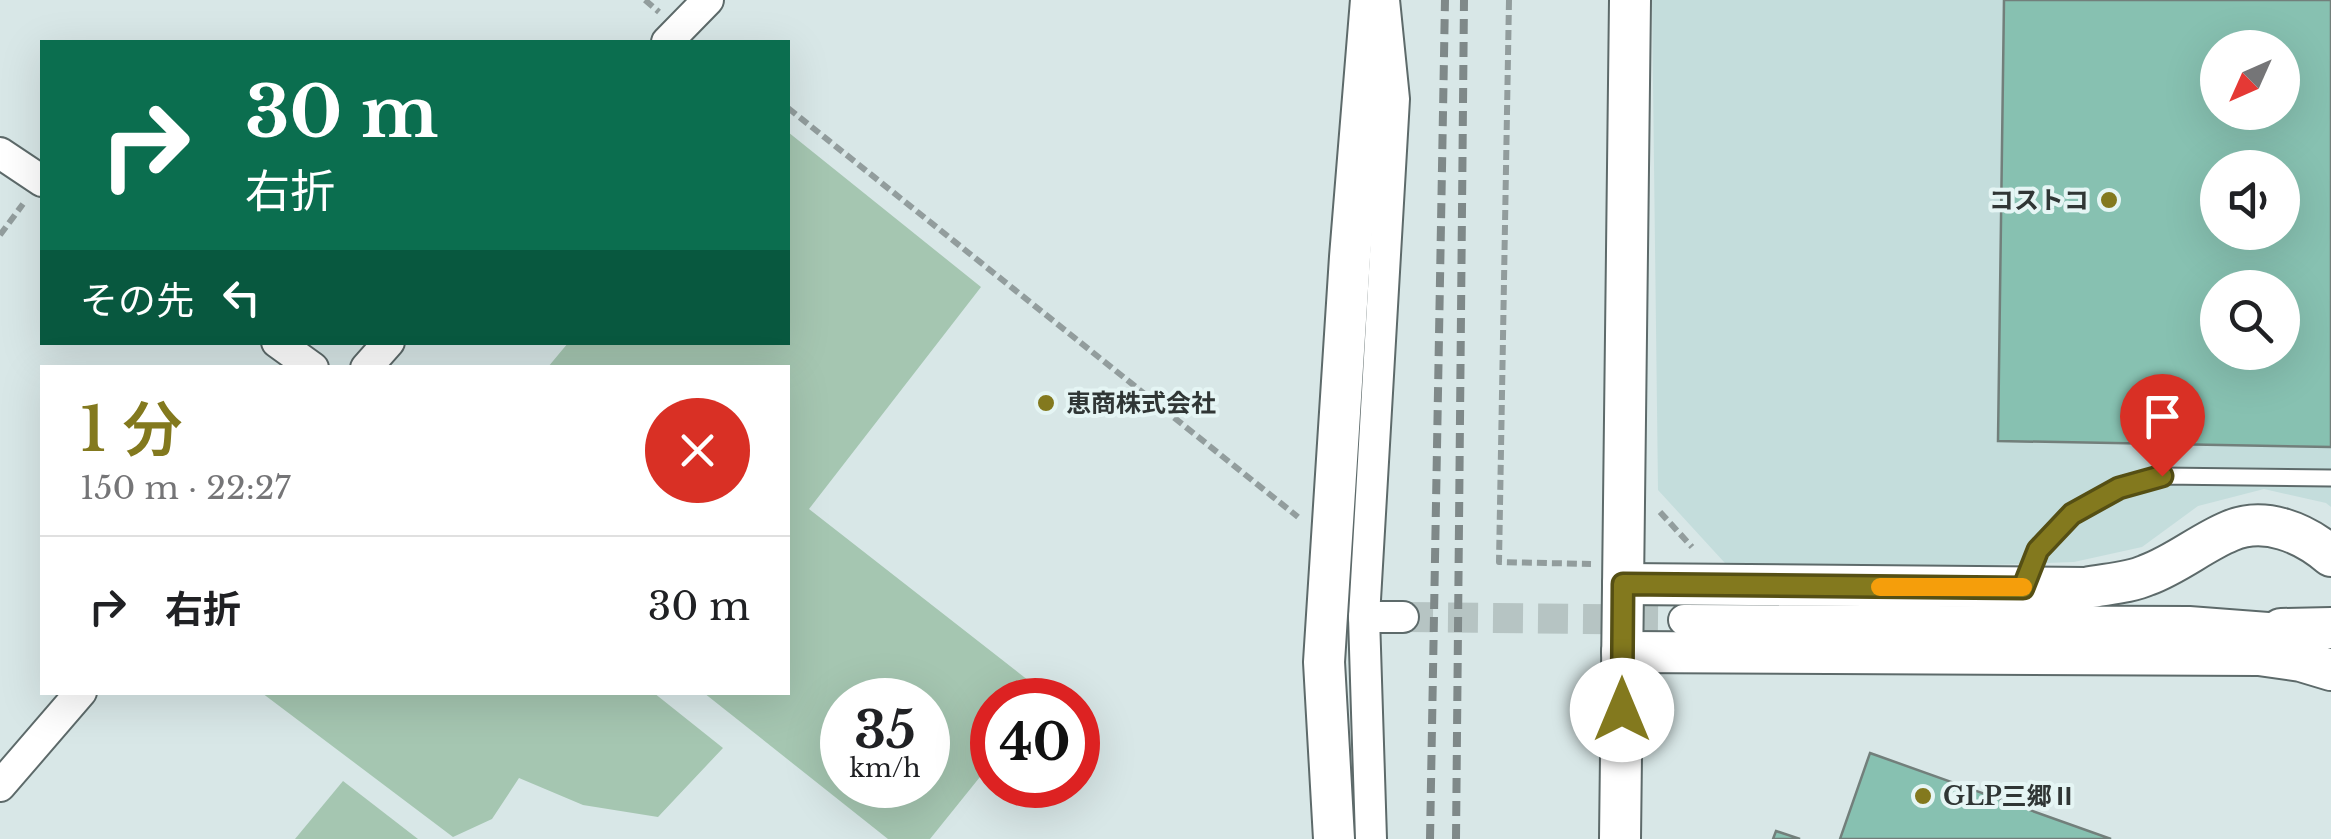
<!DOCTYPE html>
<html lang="ja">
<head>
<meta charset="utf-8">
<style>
  :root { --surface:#fff; --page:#f6f6f6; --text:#202124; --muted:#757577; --line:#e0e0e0; --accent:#83791e }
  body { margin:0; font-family:"Libre Baskerville","Noto Sans JP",serif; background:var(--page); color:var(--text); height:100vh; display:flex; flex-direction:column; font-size:38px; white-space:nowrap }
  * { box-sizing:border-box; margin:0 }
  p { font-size:32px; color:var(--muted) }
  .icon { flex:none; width:55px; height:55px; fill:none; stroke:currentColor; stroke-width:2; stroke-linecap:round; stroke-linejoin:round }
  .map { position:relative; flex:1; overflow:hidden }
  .sheet { position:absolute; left:40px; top:365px; width:750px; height:330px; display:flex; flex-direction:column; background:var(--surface); border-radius:0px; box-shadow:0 10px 40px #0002 }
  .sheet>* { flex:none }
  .top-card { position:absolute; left:40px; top:40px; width:750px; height:305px; border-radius:0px; box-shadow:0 10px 40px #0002; background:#0b6e4f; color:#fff; overflow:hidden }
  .needle { width:65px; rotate:225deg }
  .controls { position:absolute; left:2200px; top:30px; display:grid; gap:20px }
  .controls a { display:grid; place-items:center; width:100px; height:100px; border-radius:50%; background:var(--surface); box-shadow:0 10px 40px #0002; font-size:50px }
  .speed { position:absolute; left:820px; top:678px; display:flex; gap:20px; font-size:50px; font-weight:700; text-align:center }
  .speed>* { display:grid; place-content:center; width:130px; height:130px; border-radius:50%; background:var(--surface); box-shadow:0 10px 40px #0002; line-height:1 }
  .speed small { font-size:25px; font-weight:400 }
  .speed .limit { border:15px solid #d22; background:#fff; color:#111 }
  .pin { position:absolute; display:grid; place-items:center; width:85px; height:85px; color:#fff; margin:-102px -42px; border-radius:50% 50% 50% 0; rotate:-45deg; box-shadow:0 0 10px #0007 }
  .pin .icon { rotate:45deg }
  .me { position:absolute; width:110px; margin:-55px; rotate:0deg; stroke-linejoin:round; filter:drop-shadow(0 0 8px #0008) }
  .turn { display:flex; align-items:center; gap:35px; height:210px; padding:0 40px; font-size:45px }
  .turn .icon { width:130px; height:130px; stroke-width:2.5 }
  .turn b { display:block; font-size:70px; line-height:85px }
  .then { display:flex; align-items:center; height:95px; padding:0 40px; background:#0003; gap:20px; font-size:38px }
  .round { display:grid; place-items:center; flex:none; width:105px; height:105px; border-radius:52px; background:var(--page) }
  .overview { display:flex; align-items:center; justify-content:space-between; height:170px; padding:0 40px }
  h1 { font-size:60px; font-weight:600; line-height:75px; color:var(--accent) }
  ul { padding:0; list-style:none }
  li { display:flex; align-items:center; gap:30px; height:140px; padding:0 40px; border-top:2px solid var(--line) }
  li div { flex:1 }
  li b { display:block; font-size:38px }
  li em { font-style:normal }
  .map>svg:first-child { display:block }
</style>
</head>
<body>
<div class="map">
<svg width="2331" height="839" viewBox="0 0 2331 839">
  <rect width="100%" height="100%" fill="#d8e7e7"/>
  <path fill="#c4dddc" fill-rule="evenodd" d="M1652,0H2331V507L2326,503L2264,489L2198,506L2142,547L2074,562L1735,574L1658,490ZM2218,48H2282V112H2218ZM2218,168H2282V232H2218ZM2218,288H2282V352H2218Z"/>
  <g fill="#a5c6b1" fill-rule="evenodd">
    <path d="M788,132L981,287L809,509L1047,695L1043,700H992V762L930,839H888L704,693L788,692V368L548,367L568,343L788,342ZM842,700H928V785H842Z"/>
    <polygon points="262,693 654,693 723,748 658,817 583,805 519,778 492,819 453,837"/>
    <polygon points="343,781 418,839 295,839"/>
  </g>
  <g fill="#87c1b1" stroke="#727f7b" stroke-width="2.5" fill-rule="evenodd">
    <path d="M2004,0H2331V447L1998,441ZM2218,48H2282V112H2218ZM2218,168H2282V232H2218ZM2218,288H2282V352H2218Z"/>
    <polygon points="1870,753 2111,839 1840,839"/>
    <polygon points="1776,831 1800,839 1773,839"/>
  </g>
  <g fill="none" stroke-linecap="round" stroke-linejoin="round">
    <polyline stroke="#b6c4c3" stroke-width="30" stroke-dasharray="30 15" stroke-linecap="butt" points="1403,617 1684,620"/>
    <g stroke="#5d6a6a" stroke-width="19">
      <polyline id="service" points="2024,586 2038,550 2072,514 2119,488 2162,476 2331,478"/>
    </g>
    <g stroke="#5d6a6a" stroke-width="34">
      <g id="minor">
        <polyline points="667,42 708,0"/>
        <polyline points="0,153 42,181"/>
        <polyline points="277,342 313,368"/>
        <polyline points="366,368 389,342"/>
        <polyline points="1364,617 1403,617"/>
        <polyline points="1684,620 2189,622 2281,629"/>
        <polyline points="0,786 81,692"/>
        <polyline points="1371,839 1364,617 1394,99 1384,0"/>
      </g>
    </g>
    <g stroke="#5d6a6a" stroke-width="44">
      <g id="tertiary">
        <path d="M1623,584L2086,588C2106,584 2129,583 2147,575C2177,564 2201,543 2230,531C2265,516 2304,533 2331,556"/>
        <polyline points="2281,629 2331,628"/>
        <polyline points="1622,652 2259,655 2301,661 2331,670"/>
        <polyline points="1334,839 1324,662 1350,257 1371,0"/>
        <polyline points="1620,839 1630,0"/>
      </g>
    </g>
    <g stroke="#929d9d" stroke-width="6" stroke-dasharray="10 5" stroke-linecap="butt">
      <polyline points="645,0 659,12"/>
      <polyline points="1509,0 1499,562 1591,564"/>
      <polyline points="788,108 1298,517"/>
      <polyline points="0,235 23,204"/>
      <polyline points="1660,512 1692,547"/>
    </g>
    <use href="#service" stroke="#fff" stroke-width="15"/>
    <use href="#minor" stroke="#fff" stroke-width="30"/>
    <use href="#tertiary" stroke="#fff" stroke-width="40"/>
    <g stroke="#7f8989" stroke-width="8" stroke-dasharray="15 8" stroke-linecap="butt">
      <polyline points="1430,839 1445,0"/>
      <polyline points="1456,839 1464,0"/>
    </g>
  </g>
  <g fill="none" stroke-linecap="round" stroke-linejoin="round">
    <g stroke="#554f14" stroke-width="25">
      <polyline id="route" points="1622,710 1623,584 2023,588 2038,550 2072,514 2119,488 2162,476"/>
    </g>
    <use href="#route" stroke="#83791e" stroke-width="18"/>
    <polyline stroke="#f59e0b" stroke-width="18" points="1880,587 2023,587"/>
  </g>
  <g fill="#83791e" stroke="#e5f5f4" stroke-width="4">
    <circle cx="2109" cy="200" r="10"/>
    <circle cx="1046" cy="403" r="10"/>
    <circle cx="1923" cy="796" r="10"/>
  </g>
  <g text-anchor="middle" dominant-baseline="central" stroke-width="8" stroke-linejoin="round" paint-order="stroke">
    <g font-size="25" font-weight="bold" fill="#303635" stroke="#e5f5f4" text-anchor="start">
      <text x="2089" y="200" text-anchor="end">コストコ</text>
      <text x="1066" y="403">恵商株式会社</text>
      <text x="1943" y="796">GLP三郷Ⅱ</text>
    </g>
  </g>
</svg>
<div class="controls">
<a><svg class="needle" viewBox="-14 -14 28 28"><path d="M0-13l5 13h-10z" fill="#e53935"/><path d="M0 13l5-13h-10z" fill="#757577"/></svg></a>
<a><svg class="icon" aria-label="sound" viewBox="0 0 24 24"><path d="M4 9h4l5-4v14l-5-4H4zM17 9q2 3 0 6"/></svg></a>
<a><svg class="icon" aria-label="search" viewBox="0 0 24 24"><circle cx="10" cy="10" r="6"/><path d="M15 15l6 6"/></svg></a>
</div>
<div class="speed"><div>35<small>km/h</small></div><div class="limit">40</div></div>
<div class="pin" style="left:2162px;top:476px;background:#d93025"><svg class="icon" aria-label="arrive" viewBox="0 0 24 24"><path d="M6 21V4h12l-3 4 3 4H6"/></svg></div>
<svg class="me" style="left:1622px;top:710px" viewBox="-20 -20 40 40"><circle r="19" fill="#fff"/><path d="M0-13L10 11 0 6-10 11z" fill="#83791e"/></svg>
<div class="top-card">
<div class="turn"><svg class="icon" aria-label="right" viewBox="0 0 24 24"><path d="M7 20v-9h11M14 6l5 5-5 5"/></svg><div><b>30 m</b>右折</div></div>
<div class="then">その先<svg class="icon" aria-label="left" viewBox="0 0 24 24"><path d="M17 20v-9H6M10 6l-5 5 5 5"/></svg></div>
</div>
<section class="sheet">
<div class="overview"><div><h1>1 分</h1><p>150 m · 22:27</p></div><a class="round" style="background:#d93025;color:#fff"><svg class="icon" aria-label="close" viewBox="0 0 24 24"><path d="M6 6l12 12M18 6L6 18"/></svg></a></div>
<ul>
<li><svg class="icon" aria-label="right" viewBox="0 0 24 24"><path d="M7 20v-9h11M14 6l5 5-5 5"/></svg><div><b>右折</b></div><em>30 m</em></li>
</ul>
</section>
</div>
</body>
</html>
